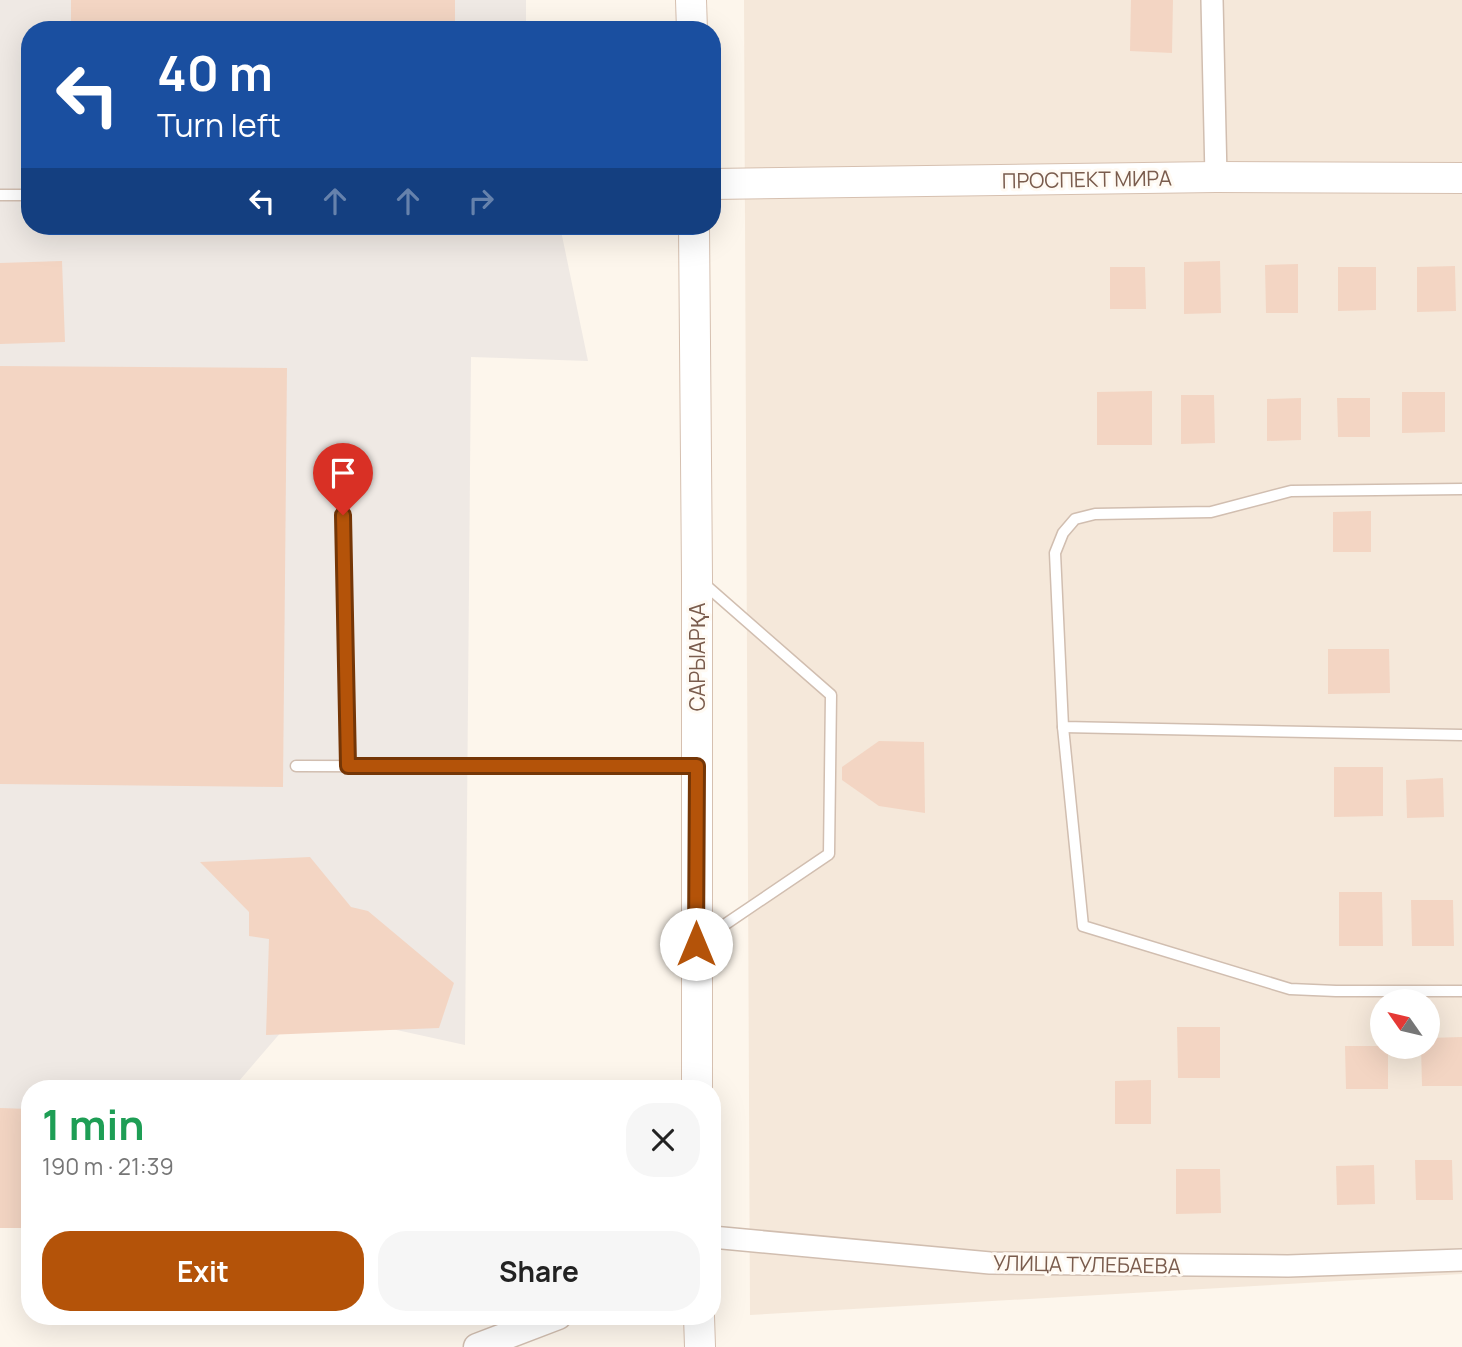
<!DOCTYPE html>
<html lang="en">
<head>
<meta charset="utf-8">
<style>
  :root { --surface:#fff; --page:#f6f6f6; --text:#222; --muted:#767676; --accent:#b45309 }
  body { margin:0; font-family:Manrope,sans-serif; background:var(--page); color:var(--text); height:100vh; display:flex; flex-direction:column; font-size:26px; white-space:nowrap }
  * { box-sizing:border-box; margin:0 }
  p { font-size:23px; color:var(--muted) }
  .icon { flex:none; width:38px; height:38px; fill:none; stroke:currentColor; stroke-width:2; stroke-linecap:round; stroke-linejoin:round }
  .map { position:relative; flex:1; overflow:hidden }
  .sheet { position:absolute; left:21px; top:1080px; width:700px; height:245px; display:flex; flex-direction:column; background:var(--surface); border-radius:28px; box-shadow:0 7px 28px #0002 }
  .sheet>* { flex:none }
  .top-card { position:absolute; left:21px; top:21px; width:700px; height:214px; border-radius:28px; box-shadow:0 7px 28px #0002; background:#1a4fa0; color:#fff; overflow:hidden }
  .needle { width:46px; rotate:304deg }
  .fabs { position:absolute; left:1370px; top:989px; display:grid; gap:14px }
  .fabs a { display:grid; place-items:center; width:70px; height:70px; border-radius:50%; background:var(--surface); box-shadow:0 7px 28px #0002; font-size:35px }
  .pin { position:absolute; display:grid; place-items:center; width:60px; height:60px; color:#fff; margin:-72px -30px; border-radius:50% 50% 50% 0; rotate:-45deg; box-shadow:0 0 7px #0007 }
  .pin .icon { rotate:45deg }
  .me { position:absolute; width:77px; margin:-38px; rotate:0deg; stroke-linejoin:round; filter:drop-shadow(0 0 5px #0008) }
  .turn { display:flex; align-items:center; gap:24px; height:147px; padding:0 21px; font-size:32px }
  .turn .icon { width:91px; height:91px; stroke-width:2.5 }
  .turn b { display:block; font-size:49px; line-height:60px }
  .lanes { display:flex; align-items:center; height:66px; padding:0 21px; background:#0003; justify-content:center; gap:35px; direction:ltr }
  .lanes .off { opacity:.35 }
  .round { display:grid; place-items:center; flex:none; width:74px; height:74px; border-radius:28px; background:var(--page) }
  .head { display:flex; align-items:center; justify-content:space-between; height:119px; padding:0 21px }
  h1 { font-size:42px; font-weight:700; line-height:52px; color:#1e9e55 }
  .button { display:flex; gap:14px; margin-top:auto; padding:14px 21px }
  .button a { flex:1; height:80px; border-radius:28px; background:var(--accent); color:#fff; font-size:28px; font-weight:700; line-height:80px; text-align:center }
  .button a+a { background:var(--page); color:var(--text) }
  .map>svg:first-child { display:block }
</style>
</head>
<body>
<div class="map">
<svg width="1462" height="1347" viewBox="0 0 1462 1347">
  <rect width="100%" height="100%" fill="#fdf6ec"/>
  <path fill="#f5e8da" fill-rule="evenodd" d="M744,0H1462V1274L750,1315ZM1382,1001H1428V1046H1382Z"/>
  <polygon fill="#efe9e4" points="0,0 526,0 526,30 30,30 30,226 560,226 588,361 471,357 465,1045 301,1009 233,1088 30,1088 30,1216 0,1215"/>
  <g fill="#f3d5c3">
    <rect x="71" y="0" width="384" height="30"/>
    <polygon points="1131,0 1173,0 1172,53 1130,51"/>
    <polygon points="62,261 65,342 0,344 0,263"/>
    <polygon points="1220,261 1221,313 1184,314 1184,262"/>
    <polygon points="1298,264 1298,313 1266,313 1265,265"/>
    <polygon points="1455,266 1456,311 1417,312 1417,267"/>
    <polygon points="1110,267 1145,267 1146,309 1110,309"/>
    <polygon points="1338,267 1376,267 1376,310 1338,311"/>
    <polygon points="0,366 287,368 283,787 0,784"/>
    <polygon points="1152,391 1152,445 1097,445 1097,392"/>
    <polygon points="1402,392 1445,392 1445,432 1402,433"/>
    <polygon points="1181,395 1214,395 1215,443 1181,444"/>
    <polygon points="1301,398 1301,440 1267,441 1267,399"/>
    <polygon points="1337,398 1370,398 1370,437 1338,437"/>
    <polygon points="1371,511 1371,552 1333,552 1333,512"/>
    <polygon points="1328,649 1389,649 1390,693 1328,694"/>
    <polygon points="879,741 924,742 925,813 879,806 842,780 842,767"/>
    <polygon points="1334,767 1383,767 1383,816 1334,817"/>
    <polygon points="1443,778 1444,817 1407,818 1406,780"/>
    <polygon points="310,857 351,907 368,911 454,983 439,1028 266,1035 269,939 249,936 249,912 200,862"/>
    <polygon points="1339,892 1382,892 1383,946 1339,946"/>
    <polygon points="1411,900 1453,900 1454,946 1412,946"/>
    <polygon points="1177,1027 1220,1027 1220,1078 1178,1078"/>
    <polygon points="1462,1037 1462,1086 1422,1086 1421,1046 1428,1046 1428,1038"/>
    <polygon points="1345,1046 1388,1046 1388,1089 1346,1089"/>
    <polygon points="1151,1080 1151,1124 1115,1124 1115,1081"/>
    <polygon points="0,1108 30,1109 30,1228 0,1228"/>
    <polygon points="1415,1160 1452,1160 1453,1200 1416,1200"/>
    <polygon points="1374,1165 1375,1204 1337,1205 1336,1166"/>
    <polygon points="1176,1169 1220,1169 1221,1213 1176,1214"/>
  </g>
  <g fill="none" stroke-linecap="round" stroke-linejoin="round">
    <g stroke="#d1beb0" stroke-width="13">
      <g id="service">
        <polyline points="0,195 30,195"/>
        <polyline points="342,488 348,766"/>
        <polyline points="1462,489 1291,491 1211,512 1095,514 1075,519 1063,533 1055,553 1063,727 1462,735"/>
        <polyline points="1063,727 1083,926 1290,989 1336,991 1462,991"/>
        <polyline points="296,766 694,767"/>
        <polyline points="702,940 829,854 831,695 702,582"/>
      </g>
    </g>
    <g stroke="#d1beb0" stroke-width="24">
      <g id="minor">
        <polyline points="1212,0 1216,177"/>
        <polyline points="712,1237 990,1263 1288,1266 1462,1260"/>
      </g>
    </g>
    <g stroke="#d1beb0" stroke-width="29">
      <polyline id="tertiary" points="477,1347 558,1316"/>
    </g>
    <g stroke="#d6c0b0" stroke-width="32">
      <g id="secondary">
        <polyline points="691,0 692,30"/>
        <polyline points="712,184 1216,177 1462,178"/>
        <polyline points="694,226 697,577 697,1088"/>
        <polyline points="699,1316 700,1347"/>
      </g>
    </g>
    <use href="#service" stroke="#fff" stroke-width="10"/>
    <use href="#minor" stroke="#fff" stroke-width="21"/>
    <use href="#tertiary" stroke="#fff" stroke-width="26"/>
    <use href="#secondary" stroke="#fff" stroke-width="30"/>
  </g>
  <g fill="none" stroke-linecap="round" stroke-linejoin="round">
    <g stroke="#753606" stroke-width="18">
      <polyline id="route" points="343,515 348,766 697,766 696,944"/>
    </g>
    <use href="#route" stroke="#b45309" stroke-width="12"/>
  </g>
  <g text-anchor="middle" dominant-baseline="central" stroke-width="6" stroke-linejoin="round" paint-order="stroke">
    <g font-size="21" fill="#7a5c4d" stroke="#fffaf3">
      <text transform="translate(1087 179) rotate(-1)">ПРОСПЕКТ МИРА</text>
      <text transform="translate(697 657) rotate(-90)">САРЫАРҚА</text>
      <text transform="translate(1087 1264) rotate(1)">УЛИЦА ТУЛЕБАЕВА</text>
    </g>
  </g>
</svg>
<div class="fabs">
<a><svg class="needle" viewBox="-14 -14 28 28"><path d="M0-13l5 13h-10z" fill="#e53935"/><path d="M0 13l5-13h-10z" fill="#767676"/></svg></a>
</div>
<div class="pin" style="left:343px;top:515px;background:#d93025"><svg class="icon" aria-label="arrive" viewBox="0 0 24 24"><path d="M6 21V4h12l-3 4 3 4H6"/></svg></div>
<svg class="me" style="left:696px;top:944px" viewBox="-20 -20 40 40"><circle r="19" fill="#fff"/><path d="M0-13L10 11 0 6-10 11z" fill="#b45309"/></svg>
<div class="top-card">
<div class="turn"><svg class="icon" aria-label="left" viewBox="0 0 24 24"><path d="M17 20v-9H6M10 6l-5 5 5 5"/></svg><div><b>40 m</b>Turn left</div></div>
<div class="lanes"><svg class="icon" aria-label="left" viewBox="0 0 24 24"><path d="M17 20v-9H6M10 6l-5 5 5 5"/></svg><svg class="icon off" aria-label="ahead" viewBox="0 0 24 24"><path d="M12 20V5M6 11l6-6 6 6"/></svg><svg class="icon off" aria-label="ahead" viewBox="0 0 24 24"><path d="M12 20V5M6 11l6-6 6 6"/></svg><svg class="icon off" aria-label="right" viewBox="0 0 24 24"><path d="M7 20v-9h11M14 6l5 5-5 5"/></svg></div>
</div>
<section class="sheet">
<div class="head"><div><h1>1 min</h1><p>190 m · 21:39</p></div><a class="round"><svg class="icon" aria-label="close" viewBox="0 0 24 24"><path d="M6 6l12 12M18 6L6 18"/></svg></a></div>
<div class="button"><a>Exit</a><a>Share</a></div>
</section>
</div>
</body>
</html>
